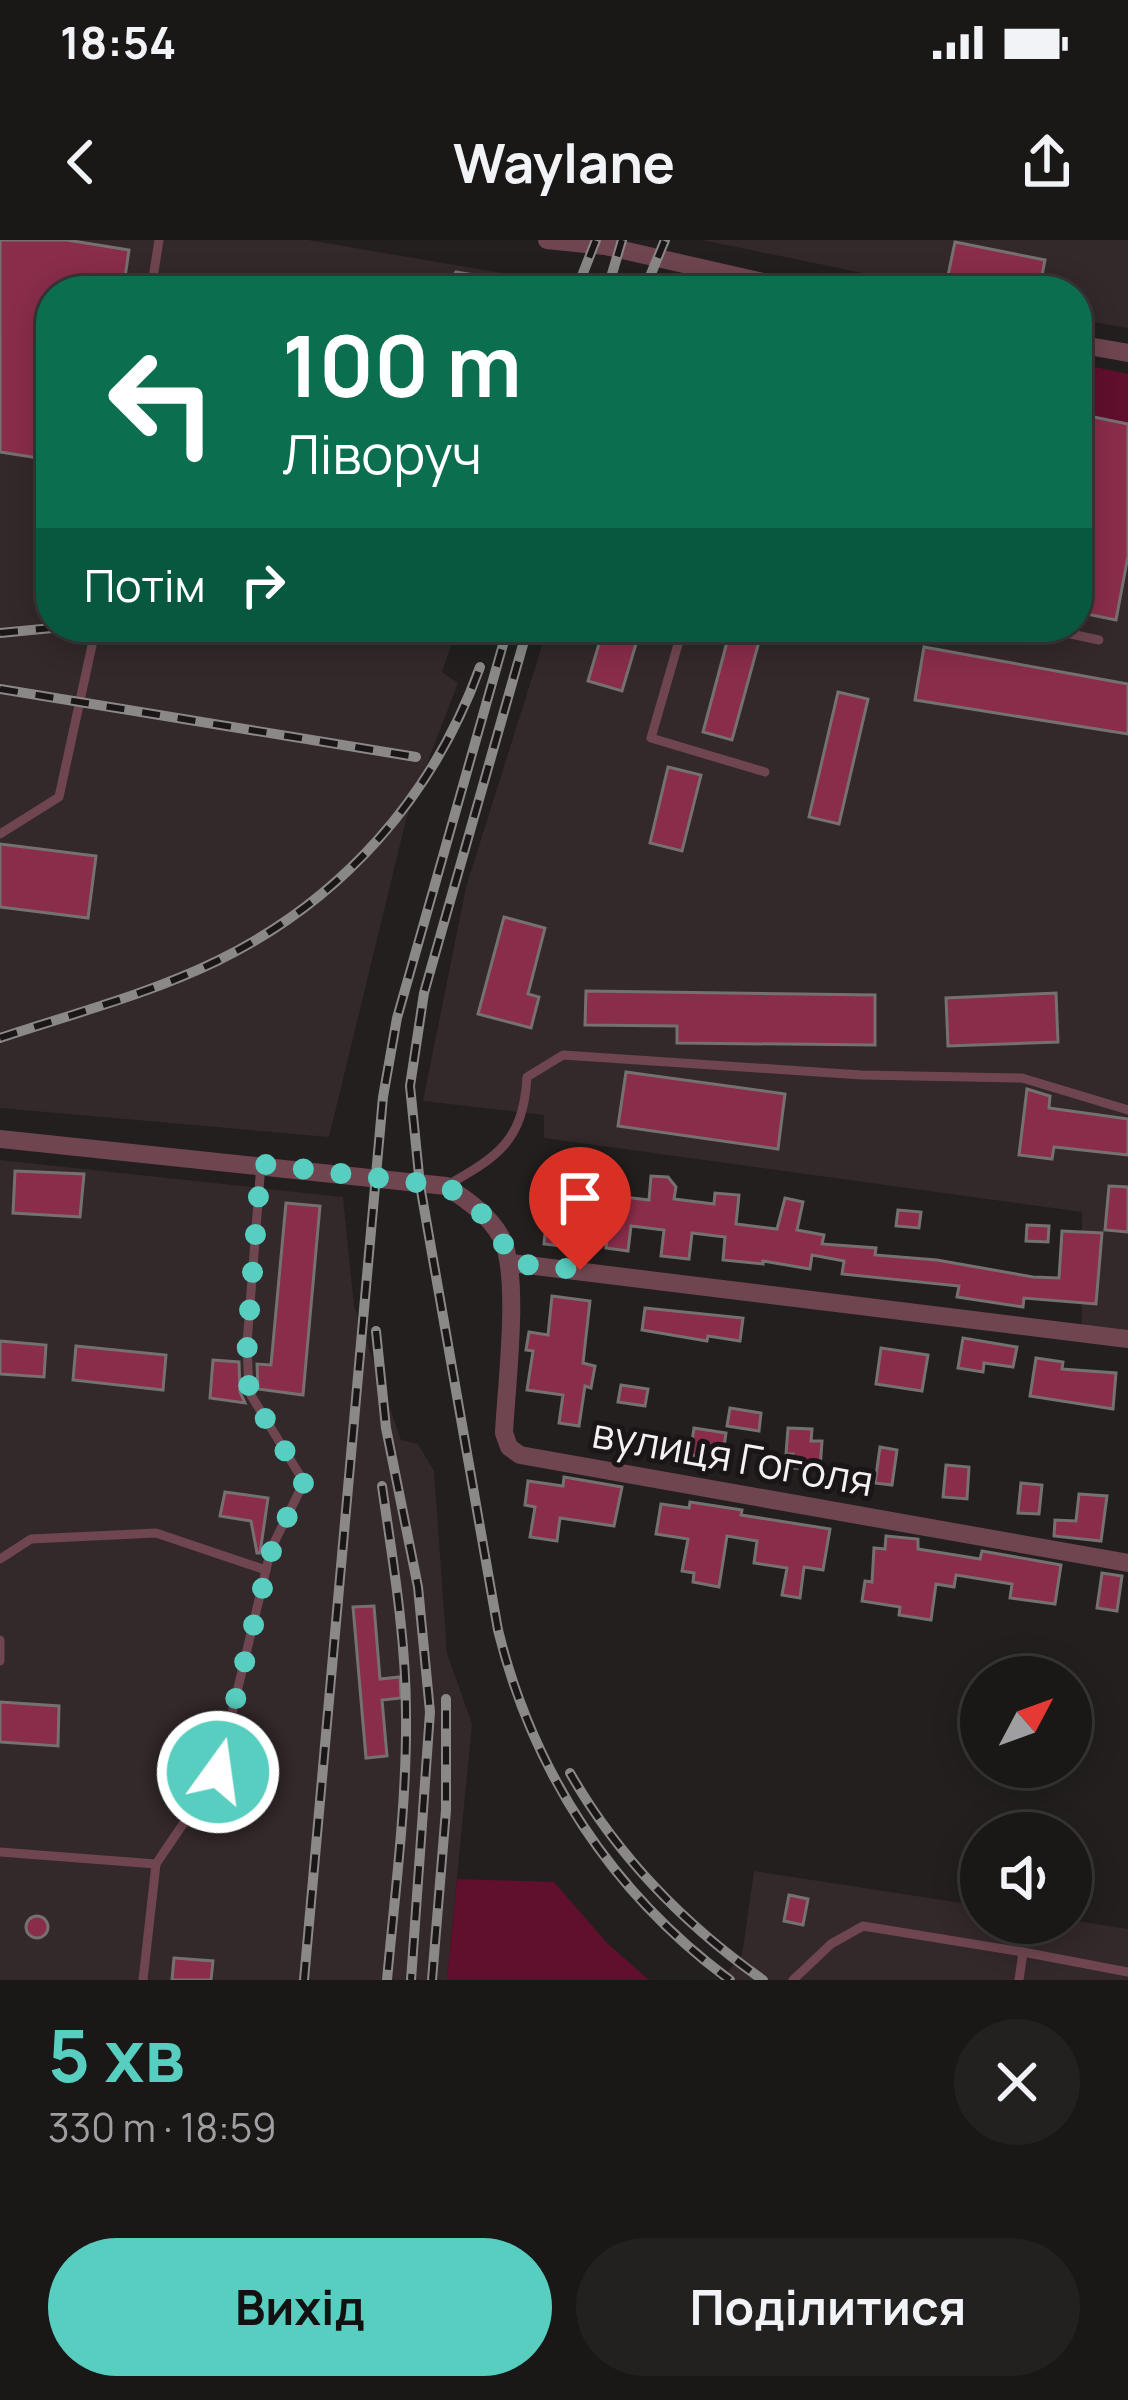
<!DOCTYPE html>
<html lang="uk">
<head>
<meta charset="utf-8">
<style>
  :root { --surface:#1a1717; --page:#232020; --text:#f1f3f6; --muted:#9f9fa1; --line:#383636; --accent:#58cec0 }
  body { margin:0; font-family:Manrope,sans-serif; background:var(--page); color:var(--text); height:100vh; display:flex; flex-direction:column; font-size:45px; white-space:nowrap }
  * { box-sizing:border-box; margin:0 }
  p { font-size:39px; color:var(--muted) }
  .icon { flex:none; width:66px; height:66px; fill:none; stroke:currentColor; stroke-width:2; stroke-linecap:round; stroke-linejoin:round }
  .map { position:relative; height:1740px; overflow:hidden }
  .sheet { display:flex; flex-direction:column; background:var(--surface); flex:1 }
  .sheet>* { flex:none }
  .banner { position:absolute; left:36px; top:36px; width:1056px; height:366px; border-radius:48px; box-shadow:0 6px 30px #0003,0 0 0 3px var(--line); background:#0b6e4f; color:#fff; overflow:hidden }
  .needle { width:78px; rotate:49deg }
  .tools { position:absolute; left:960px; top:1416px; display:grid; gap:24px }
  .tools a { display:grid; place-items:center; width:132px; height:132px; border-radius:50%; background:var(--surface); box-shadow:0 6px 30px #0003,0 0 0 3px var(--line); font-size:60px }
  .pin { position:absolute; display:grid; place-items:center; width:102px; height:102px; color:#fff; margin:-123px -51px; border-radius:50% 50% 50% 0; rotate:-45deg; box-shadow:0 0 12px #0007 }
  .pin .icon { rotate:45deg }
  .me { position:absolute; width:132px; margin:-66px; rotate:14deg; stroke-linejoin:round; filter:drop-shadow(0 0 9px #0008) }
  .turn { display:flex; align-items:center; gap:42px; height:252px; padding:0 48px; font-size:54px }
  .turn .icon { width:156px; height:156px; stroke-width:2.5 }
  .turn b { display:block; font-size:84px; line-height:102px }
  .then { display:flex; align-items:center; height:114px; padding:0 48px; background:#0003; gap:24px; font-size:45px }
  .round { display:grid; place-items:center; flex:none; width:126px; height:126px; border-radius:63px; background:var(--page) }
  .summary { display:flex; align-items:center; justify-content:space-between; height:204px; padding:0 48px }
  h1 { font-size:72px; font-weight:700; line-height:90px; color:var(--accent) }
  .button { display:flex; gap:24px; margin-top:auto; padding:24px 48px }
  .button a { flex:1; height:138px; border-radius:72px; background:var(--accent); color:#111; font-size:48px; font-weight:700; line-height:138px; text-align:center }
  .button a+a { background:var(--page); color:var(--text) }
  .status { display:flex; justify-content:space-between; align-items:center; height:84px; padding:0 60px; background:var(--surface); direction:ltr }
  .status svg { height:33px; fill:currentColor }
  header { display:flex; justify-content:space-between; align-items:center; height:156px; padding:0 48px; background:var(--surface); font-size:54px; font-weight:700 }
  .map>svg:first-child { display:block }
</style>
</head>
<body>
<div class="status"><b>18:54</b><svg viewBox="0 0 49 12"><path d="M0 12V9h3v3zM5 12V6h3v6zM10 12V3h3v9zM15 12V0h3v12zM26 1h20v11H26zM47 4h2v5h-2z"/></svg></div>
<header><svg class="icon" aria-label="back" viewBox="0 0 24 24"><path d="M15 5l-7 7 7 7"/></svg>Waylane<svg class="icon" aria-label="share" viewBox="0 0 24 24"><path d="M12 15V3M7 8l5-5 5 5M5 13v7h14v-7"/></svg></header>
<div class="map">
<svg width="1128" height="1740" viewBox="0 0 1128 1740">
  <rect width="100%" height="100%" fill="#231f1f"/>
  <g fill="#33282a">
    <polygon points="0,0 308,0 549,41 564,51 51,51 51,387 457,387 442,432 458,443 407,576 329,897 0,868"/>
    <polygon points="702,0 1128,0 1128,88 1081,80 1084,67 1077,66 1077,51 936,48"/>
    <polygon points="1084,175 1128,184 1128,1099 1082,1094 1082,972 544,898 544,875 423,861 466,647 548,387 1077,387 1077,208"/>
    <polygon points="0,920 343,957 354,1066 401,1200 418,1204 434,1231 447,1413 472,1484 447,1740 0,1740"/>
    <polygon points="754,1631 981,1666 981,1683 1071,1683 1071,1680 1128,1689 1128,1740 721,1740 742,1715"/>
  </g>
  <g fill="#600f2d">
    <polygon points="1077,123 1128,134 1128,184 1084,175 1077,207"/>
    <polygon points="457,1639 554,1642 607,1703 649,1740 447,1740"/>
  </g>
  <g fill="#892d4a" stroke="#757071" stroke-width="3">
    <polygon points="0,0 67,0 129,10 123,51 51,51 51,220 0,212"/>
    <polygon points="955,2 1045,20 1039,51 976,51 946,45"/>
    <polygon points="456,32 517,42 516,51 442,51"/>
    <polygon points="1084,175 1128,184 1128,316 1116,380 1077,372 1077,208"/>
    <polygon points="604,387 641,387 622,451 588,441"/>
    <polygon points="731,387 763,387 732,500 703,492"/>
    <polygon points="924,407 1128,444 1128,494 915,460"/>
    <polygon points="838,452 868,459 839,584 809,577"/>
    <polygon points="668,527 701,535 682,611 650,603"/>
    <polygon points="0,604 96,616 88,678 0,667"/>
    <polygon points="504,677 545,688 528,754 539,757 531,788 478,774"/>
    <polygon points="586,751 875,755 875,805 677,803 677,786 585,785"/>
    <polygon points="1056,753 1058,802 948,806 946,758"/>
    <polygon points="626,832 785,854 778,909 618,886"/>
    <polygon points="1027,849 1050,856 1049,868 1128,879 1128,915 1054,907 1052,919 1019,915"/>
    <polygon points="15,931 84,934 80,977 13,973"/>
    <polygon points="585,936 609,939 607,955 649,960 651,936 668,937 676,947 674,959 714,964 715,953 739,955 736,984 777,989 785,958 803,962 797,990 824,995 822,1004 876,1008 875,1015 937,1020 1033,1037 1059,1038 1062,991 1102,993 1096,1064 1024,1058 1023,1067 957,1057 959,1046 842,1034 844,1021 812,1015 810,1029 763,1021 763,1024 723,1020 725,997 692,993 689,1019 661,1016 664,990 631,986 628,1011 606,1008 609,983 581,980"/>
    <polygon points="1109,946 1128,947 1128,992 1105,990"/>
    <polygon points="286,963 320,966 303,1155 258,1149 257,1124 271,1125"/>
    <polygon points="548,966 575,969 571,1007 544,1004"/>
    <polygon points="898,970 921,972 919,988 896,986"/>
    <polygon points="1027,985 1049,986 1048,1002 1026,1001"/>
    <polygon points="552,1056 590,1061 583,1123 595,1126 591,1148 585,1146 579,1186 559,1183 563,1155 527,1150 533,1111 526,1110 529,1092 548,1095"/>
    <polygon points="645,1068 743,1078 740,1101 708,1096 707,1101 642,1090"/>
    <polygon points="963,1098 1017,1107 1013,1127 984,1123 983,1132 958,1128"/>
    <polygon points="0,1101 46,1105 44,1137 0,1134"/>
    <polygon points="76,1106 166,1115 163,1150 73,1140"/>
    <polygon points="881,1108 928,1115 922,1151 876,1144"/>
    <polygon points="1036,1118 1063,1122 1062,1129 1116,1133 1113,1169 1030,1156"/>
    <polygon points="213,1120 239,1122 240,1152 245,1163 210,1158"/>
    <polygon points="621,1145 648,1149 645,1166 618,1162"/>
    <polygon points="730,1168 761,1173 759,1191 727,1186"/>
    <polygon points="694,1188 726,1193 722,1220 690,1215"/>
    <polygon points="788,1188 812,1189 811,1201 822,1201 820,1229 793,1228 793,1214 786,1214"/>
    <polygon points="880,1207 897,1210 892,1245 875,1243"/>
    <polygon points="946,1225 969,1227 967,1259 943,1257"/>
    <polygon points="564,1237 622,1247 614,1286 560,1278 557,1301 530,1297 535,1267 525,1265 528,1241 563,1246"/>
    <polygon points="1021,1243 1042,1245 1039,1274 1018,1273"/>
    <polygon points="225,1252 268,1258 260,1313 257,1313 251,1281 220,1276"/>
    <polygon points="1079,1254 1107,1256 1101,1301 1054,1296 1055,1280 1076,1281"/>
    <polygon points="690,1262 742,1270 741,1275 830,1289 823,1330 804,1327 800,1358 782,1355 787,1328 754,1323 757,1301 727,1296 719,1347 693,1342 694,1333 682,1331 688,1299 656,1294 661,1264 689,1268"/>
    <polygon points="886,1296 918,1299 918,1309 980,1319 982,1311 1061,1325 1055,1364 1010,1358 1012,1344 956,1335 954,1347 936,1344 931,1380 899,1375 900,1367 862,1361 865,1341 872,1342 874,1308 885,1309"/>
    <polygon points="1102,1333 1122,1336 1117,1371 1097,1368"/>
    <polygon points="374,1366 380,1439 400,1437 401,1458 382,1460 387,1516 366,1518 353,1367"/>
    <polygon points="0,1462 59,1466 58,1506 0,1502"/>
    <polygon points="789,1655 808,1659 803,1685 784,1681"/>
    <circle cx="37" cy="1687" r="11"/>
    <polygon points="174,1718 213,1721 211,1740 172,1740"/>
  </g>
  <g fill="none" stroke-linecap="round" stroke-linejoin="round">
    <g stroke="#6f4650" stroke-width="9">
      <polyline points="151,51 159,0"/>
      <polyline points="683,387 651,498 765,532"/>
      <polyline points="1038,387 1099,400"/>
      <polyline points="0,594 59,557 96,387"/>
      <path d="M446,946C499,916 523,901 527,837L563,815L862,835L1022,838L1128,870"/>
      <polyline points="0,1319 31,1299 156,1293 266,1330"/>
      <polyline points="0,1400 0,1421"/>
      <polyline points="0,1612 156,1624 143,1740"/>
      <polyline points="156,1624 218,1532 271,1309 304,1242 249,1152 247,1103 261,924"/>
      <polyline points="793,1740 831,1704 863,1686 1023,1712"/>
      <polyline points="1019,1740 1023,1712 1128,1732"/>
    </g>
    <g stroke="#6f4650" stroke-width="18">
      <polyline points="547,0 605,6 802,51"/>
      <polyline points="1077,104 1128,113"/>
      <path d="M0,899L446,946C467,960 489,975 501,997C521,1034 506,1147 504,1193L509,1207L520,1215L1128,1323"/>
      <polyline points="511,1023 1128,1099"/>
    </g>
    <g stroke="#8b8888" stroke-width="10">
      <g id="rail">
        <polyline points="576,51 596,0"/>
        <polyline points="607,51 622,0"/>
        <polyline points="644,51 665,0"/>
        <path d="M528,387L424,753L410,846L420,945L498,1390C533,1532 612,1653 730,1740"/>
        <polyline points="0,393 63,387"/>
        <polyline points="0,449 416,517"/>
        <path d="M0,798C72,774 149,754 217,721C342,660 433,557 480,427"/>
        <polyline points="376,1091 386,1188 418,1347 430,1472 411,1740"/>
        <path d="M382,1246C393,1322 406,1398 406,1474C407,1563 395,1652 387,1740"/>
        <path d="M570,1533C618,1617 685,1685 763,1740"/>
        <polyline points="304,1740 383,857 397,778 508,387"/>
        <polyline points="432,1740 446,1570 446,1459"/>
      </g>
    </g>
    <use href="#rail" stroke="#1a1516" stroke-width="6" stroke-dasharray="18" stroke-linecap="butt"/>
  </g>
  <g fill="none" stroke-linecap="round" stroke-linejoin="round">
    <polyline stroke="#58cec0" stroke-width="21" stroke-dasharray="0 37.8" points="218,1532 272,1309 304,1242 249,1152 247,1103 261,924 446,946 474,965 500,995 511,1023 580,1030"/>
  </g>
  <g text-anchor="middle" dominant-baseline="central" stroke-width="10" stroke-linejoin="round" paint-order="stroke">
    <g font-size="42" fill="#f4f1f1" stroke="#1a1516">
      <text transform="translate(733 1216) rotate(10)">вулиця Гоголя</text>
    </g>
  </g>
</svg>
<div class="tools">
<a><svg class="needle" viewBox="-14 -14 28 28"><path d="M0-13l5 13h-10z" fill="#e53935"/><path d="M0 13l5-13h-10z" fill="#9f9fa1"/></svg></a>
<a><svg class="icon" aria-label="sound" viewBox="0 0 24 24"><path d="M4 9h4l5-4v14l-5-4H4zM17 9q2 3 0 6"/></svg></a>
</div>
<div class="pin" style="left:580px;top:1030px;background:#d93025"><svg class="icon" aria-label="arrive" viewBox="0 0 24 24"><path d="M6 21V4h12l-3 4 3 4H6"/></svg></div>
<svg class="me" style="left:218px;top:1532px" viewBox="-20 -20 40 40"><circle r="17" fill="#58cec0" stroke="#fff" stroke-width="3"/><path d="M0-11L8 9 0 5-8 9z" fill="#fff"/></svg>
<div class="banner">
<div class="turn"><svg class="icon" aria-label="left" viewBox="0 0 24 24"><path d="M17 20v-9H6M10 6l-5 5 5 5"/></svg><div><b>100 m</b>Ліворуч</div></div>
<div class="then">Потім<svg class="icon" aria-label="right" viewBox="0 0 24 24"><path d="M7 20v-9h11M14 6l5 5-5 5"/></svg></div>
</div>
</div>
<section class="sheet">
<div class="summary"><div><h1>5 хв</h1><p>330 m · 18:59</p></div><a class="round"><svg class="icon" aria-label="close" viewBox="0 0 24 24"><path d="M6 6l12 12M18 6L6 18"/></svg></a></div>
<div class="button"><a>Вихід</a><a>Поділитися</a></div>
</section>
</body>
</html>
